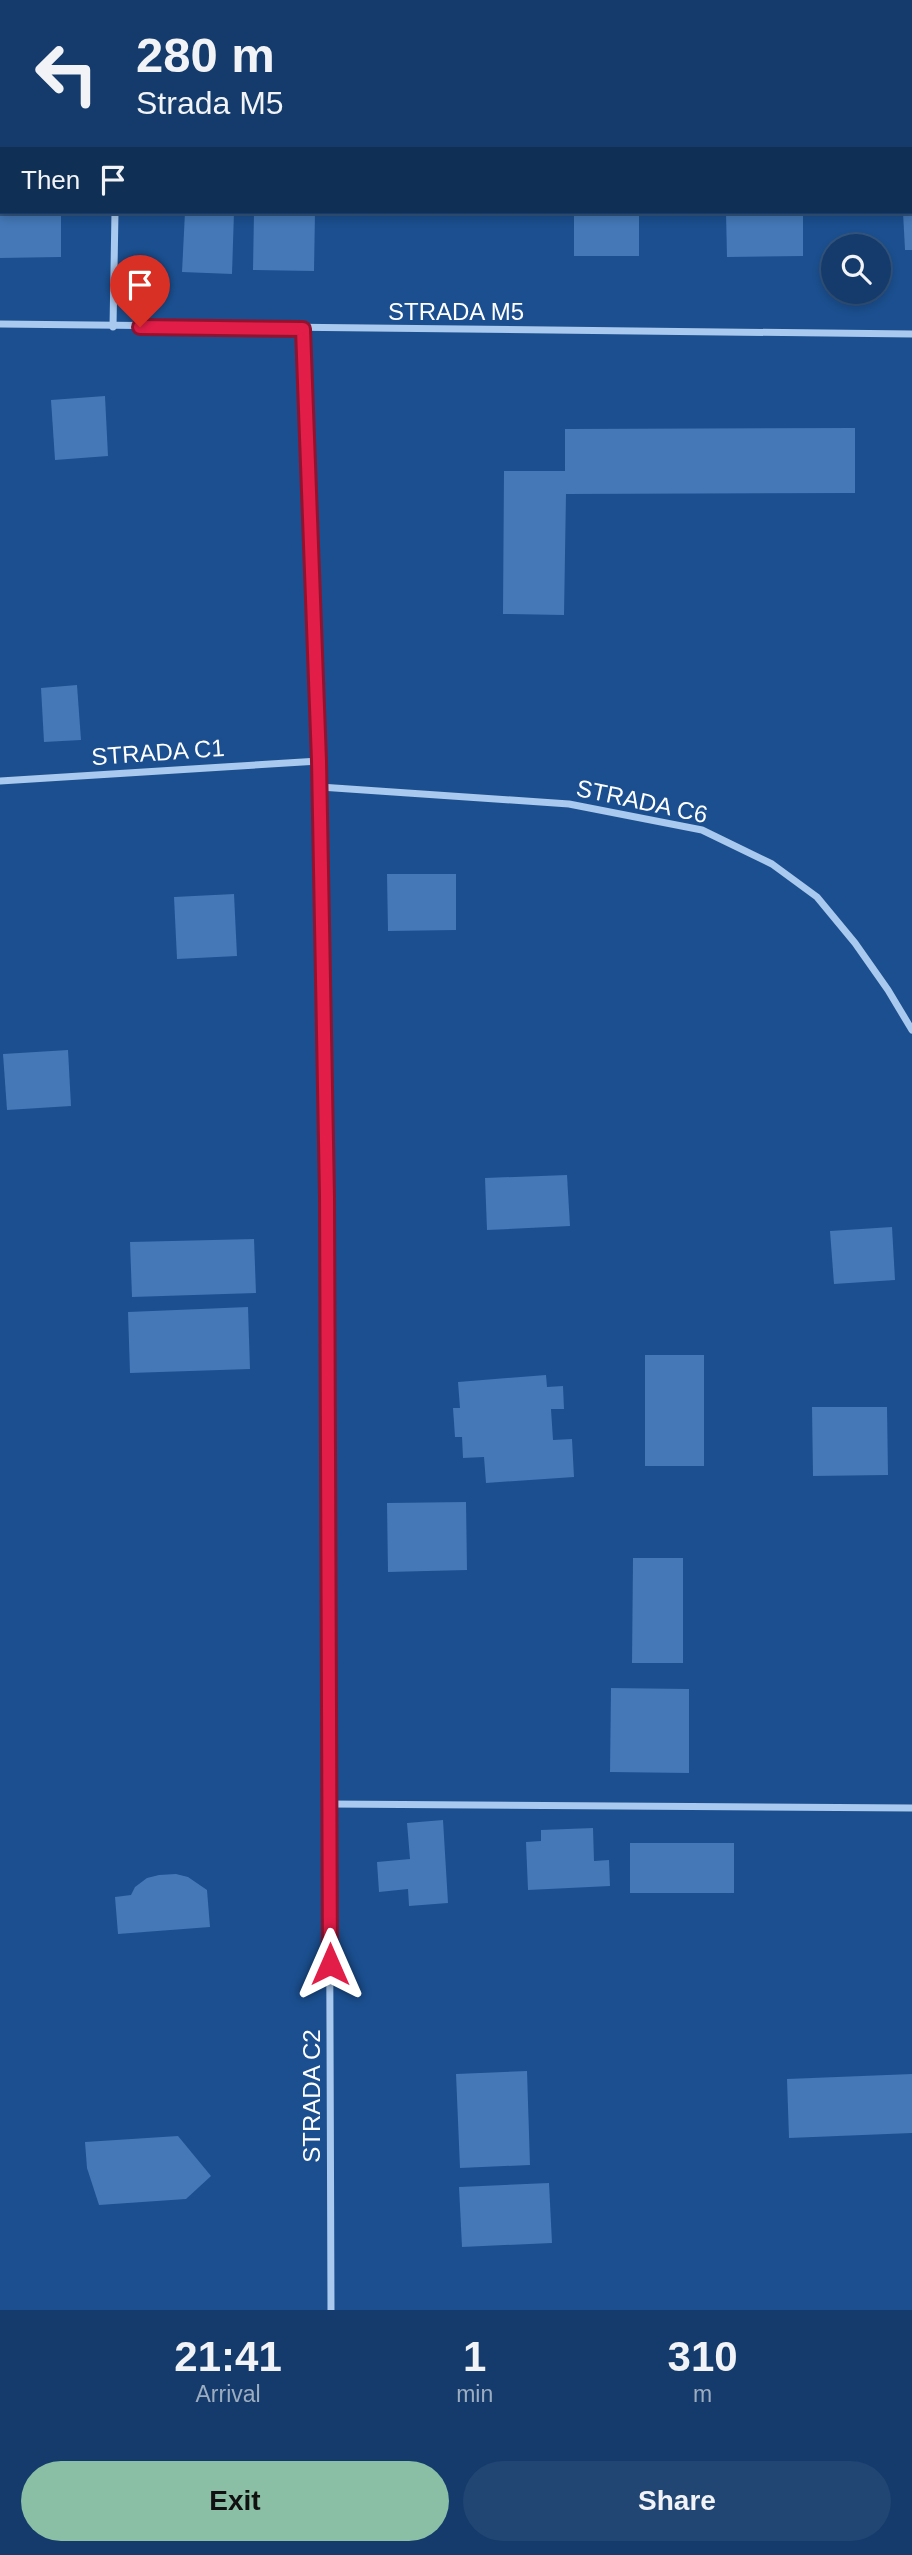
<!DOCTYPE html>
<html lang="en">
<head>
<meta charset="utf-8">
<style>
  :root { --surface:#143b6b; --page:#214673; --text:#f1f3f6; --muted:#9dadc1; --line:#33557e; --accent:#8abfa5 }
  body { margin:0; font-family:Arial,sans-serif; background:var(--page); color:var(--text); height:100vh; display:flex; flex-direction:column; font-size:26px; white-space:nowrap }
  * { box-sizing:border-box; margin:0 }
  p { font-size:23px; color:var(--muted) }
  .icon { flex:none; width:38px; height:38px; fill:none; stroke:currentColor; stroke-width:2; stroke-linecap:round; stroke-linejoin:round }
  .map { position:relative; height:2310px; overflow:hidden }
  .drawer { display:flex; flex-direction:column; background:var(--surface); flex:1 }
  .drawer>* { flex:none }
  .guide { position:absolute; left:0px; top:0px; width:914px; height:214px; box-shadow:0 4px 10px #0003,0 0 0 2px var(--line); background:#143b6b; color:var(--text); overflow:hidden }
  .buttons { position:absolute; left:821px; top:234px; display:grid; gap:14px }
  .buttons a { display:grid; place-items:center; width:70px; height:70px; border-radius:50%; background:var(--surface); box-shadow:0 4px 10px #0003,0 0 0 2px var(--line); font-size:35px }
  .pin { position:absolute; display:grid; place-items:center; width:60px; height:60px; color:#fff; margin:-72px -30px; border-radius:50% 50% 50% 0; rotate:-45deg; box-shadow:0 0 7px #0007 }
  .pin .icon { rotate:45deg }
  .me { position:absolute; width:77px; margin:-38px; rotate:0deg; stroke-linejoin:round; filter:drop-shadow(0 0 5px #0008) }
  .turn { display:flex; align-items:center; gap:24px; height:147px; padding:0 21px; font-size:32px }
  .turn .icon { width:91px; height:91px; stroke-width:2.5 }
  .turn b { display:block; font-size:49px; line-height:60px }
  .then { display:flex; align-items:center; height:66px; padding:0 21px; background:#0003; gap:14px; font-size:26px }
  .eta { display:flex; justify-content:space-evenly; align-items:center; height:119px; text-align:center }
  .eta b { font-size:42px; font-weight:600; line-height:49px }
  .primary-button { display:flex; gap:14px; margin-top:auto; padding:14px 21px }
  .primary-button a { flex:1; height:80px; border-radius:42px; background:var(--accent); color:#111; font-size:28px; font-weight:600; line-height:80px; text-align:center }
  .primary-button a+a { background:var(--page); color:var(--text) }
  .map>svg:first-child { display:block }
</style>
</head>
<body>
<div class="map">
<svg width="912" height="2310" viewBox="0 0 912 2310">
  <rect width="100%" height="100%" fill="#1b4f8f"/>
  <g fill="#4478b7">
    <polygon points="0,212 61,212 61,257 0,258"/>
    <polygon points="185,212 234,212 232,274 182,272"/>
    <polygon points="254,212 315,212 314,271 253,270"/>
    <rect x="574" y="212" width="65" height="44"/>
    <polygon points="726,212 803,212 803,256 727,257"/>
    <polygon points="903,212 912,212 912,250 905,250"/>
    <polygon points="105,396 108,456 55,460 51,400"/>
    <polygon points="855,428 855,493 566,494 564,615 503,614 504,471 565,471 565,429"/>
    <polygon points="77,685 81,740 44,742 41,688"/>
    <polygon points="387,874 456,874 456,930 388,931"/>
    <polygon points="234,894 237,956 177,959 174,897"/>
    <polygon points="68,1050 71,1106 7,1110 3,1054"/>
    <polygon points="567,1175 570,1226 487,1230 485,1178"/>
    <polygon points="892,1227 895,1280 834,1284 830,1231"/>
    <polygon points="254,1239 256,1293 132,1297 130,1242"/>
    <polygon points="248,1307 250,1369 130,1373 128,1312"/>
    <rect x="645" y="1355" width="59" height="111"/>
    <polygon points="546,1375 547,1387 563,1386 564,1409 551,1409 553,1440 572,1439 574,1477 486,1483 484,1457 463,1458 462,1437 455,1437 453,1408 460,1408 458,1382"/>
    <polygon points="812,1407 887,1407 888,1475 813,1476"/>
    <polygon points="466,1502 467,1570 388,1572 387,1503"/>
    <polygon points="633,1558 683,1558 683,1663 632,1663"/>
    <polygon points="611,1688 689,1689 689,1773 610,1772"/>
    <polygon points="443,1820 448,1903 409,1906 408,1889 379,1892 377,1862 410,1859 407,1823"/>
    <polygon points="593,1828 594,1861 609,1860 610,1886 528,1890 526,1842 541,1841 541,1830"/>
    <rect x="630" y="1843" width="104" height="50"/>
    <polygon points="176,1874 188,1877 207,1890 210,1927 118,1934 115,1897 131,1895 135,1887 147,1878 159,1875"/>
    <polygon points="527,2071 530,2165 460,2168 456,2074"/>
    <polygon points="912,2074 912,2133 789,2138 787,2079"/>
    <polygon points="178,2136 211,2176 186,2199 99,2205 87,2168 85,2142"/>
    <polygon points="549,2183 552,2243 462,2247 459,2187"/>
  </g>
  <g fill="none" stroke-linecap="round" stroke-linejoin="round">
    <g stroke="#a9c9ee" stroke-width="7">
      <polyline points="119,2 119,0"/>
      <polyline points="0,324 912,334"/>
      <polyline points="113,327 115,212"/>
      <polyline points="303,329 319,761 327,1196 331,2310"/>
      <polyline points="0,781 319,761"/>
      <polyline points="320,787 569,804 702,830 772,864 817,897 855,943 888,990 912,1030"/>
      <polyline points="329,1804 912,1808"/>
    </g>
  </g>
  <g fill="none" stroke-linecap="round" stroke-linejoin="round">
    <g stroke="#92132f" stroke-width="18">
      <polyline id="route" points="140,327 303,329 319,761 327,1196 330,1964"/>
    </g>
    <use href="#route" stroke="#e11d48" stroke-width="12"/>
  </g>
  <g text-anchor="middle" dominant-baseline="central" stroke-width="5" stroke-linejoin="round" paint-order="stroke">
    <g font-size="24" fill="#fff" stroke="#1b4f8f">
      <text x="456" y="311">STRADA M5</text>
      <text transform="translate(158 752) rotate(-4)">STRADA C1</text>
      <text transform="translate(642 801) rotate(12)">STRADA C6</text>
      <text transform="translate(311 2096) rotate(-90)">STRADA C2</text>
    </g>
  </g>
</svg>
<div class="buttons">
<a><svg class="icon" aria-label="search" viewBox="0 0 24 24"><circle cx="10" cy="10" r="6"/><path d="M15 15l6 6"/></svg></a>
</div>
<div class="pin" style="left:140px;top:327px;background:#d93025"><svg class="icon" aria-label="arrive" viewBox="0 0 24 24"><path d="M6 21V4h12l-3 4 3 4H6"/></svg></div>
<svg class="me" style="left:330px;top:1964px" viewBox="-20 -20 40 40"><path d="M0-17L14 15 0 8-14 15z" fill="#e11d48" stroke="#fff" stroke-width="4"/></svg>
<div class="guide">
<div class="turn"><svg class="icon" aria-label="left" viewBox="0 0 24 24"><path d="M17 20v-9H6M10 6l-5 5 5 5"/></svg><div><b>280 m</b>Strada M5</div></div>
<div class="then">Then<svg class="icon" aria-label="arrive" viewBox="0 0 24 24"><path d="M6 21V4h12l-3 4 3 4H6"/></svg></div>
</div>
</div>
<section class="drawer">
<div class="eta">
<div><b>21:41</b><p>Arrival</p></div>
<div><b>1</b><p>min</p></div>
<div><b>310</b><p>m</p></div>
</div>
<div class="primary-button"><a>Exit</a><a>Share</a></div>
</section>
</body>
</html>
